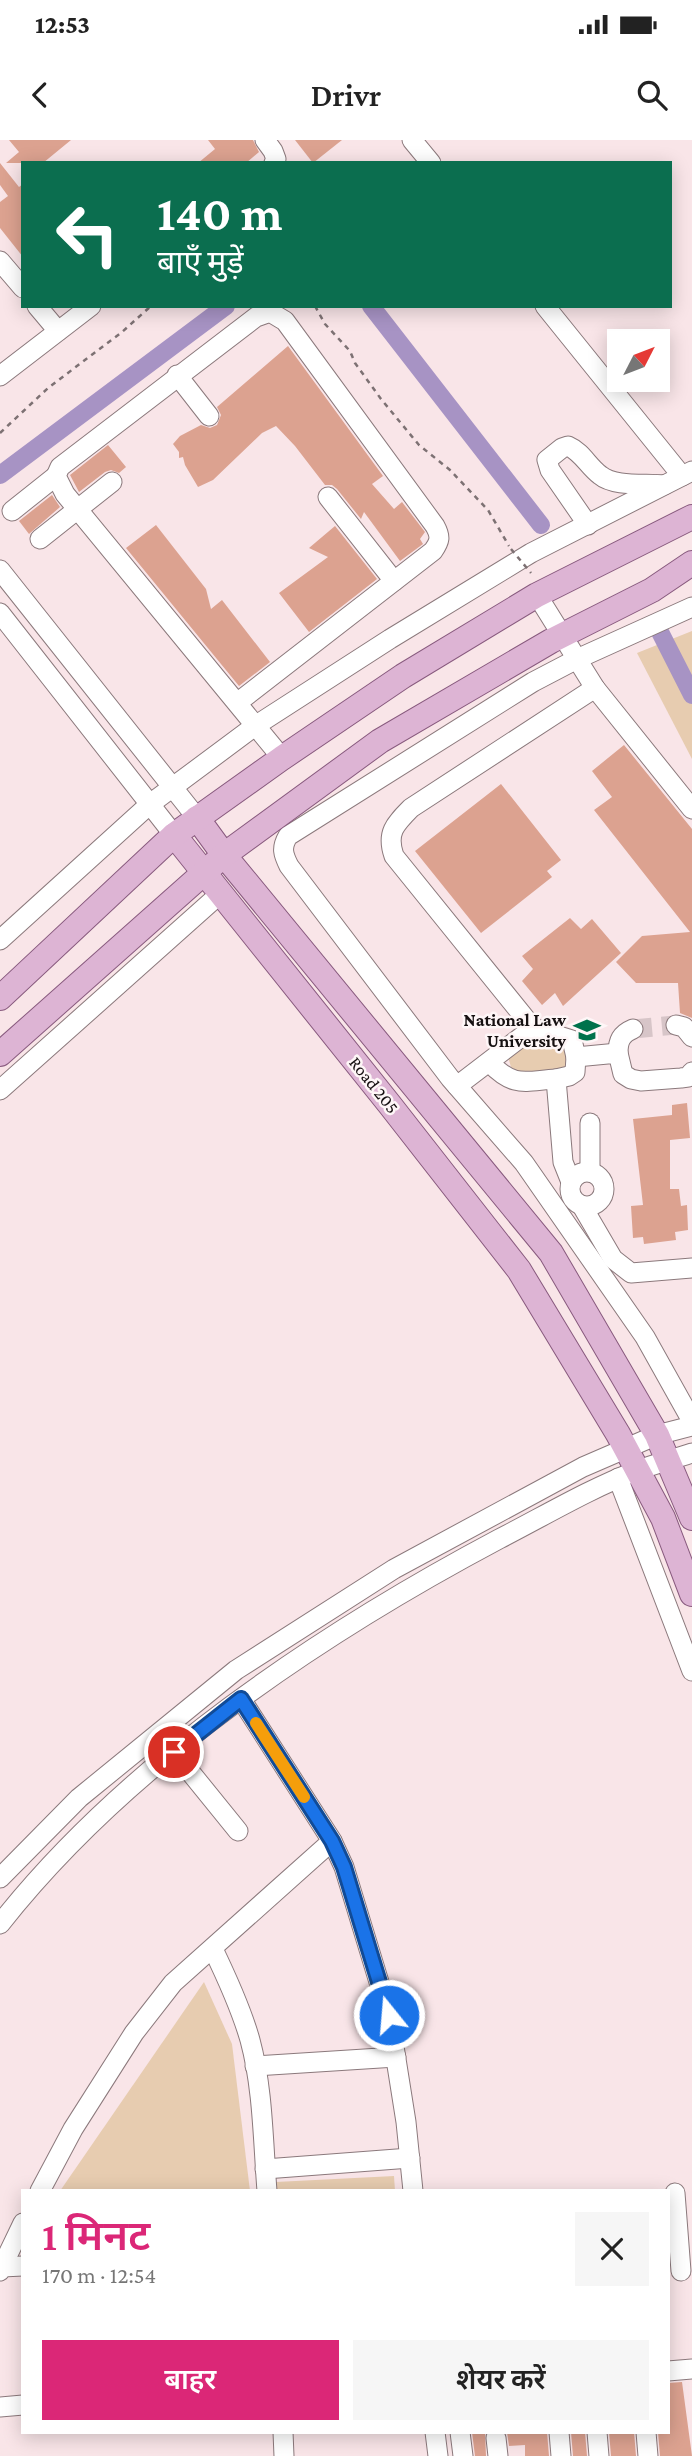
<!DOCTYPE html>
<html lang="hi">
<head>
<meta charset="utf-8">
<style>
  :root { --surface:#fff; --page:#f6f6f6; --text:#222; --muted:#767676; --accent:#db2777 }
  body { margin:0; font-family:"Crimson Pro","Noto Sans Devanagari",serif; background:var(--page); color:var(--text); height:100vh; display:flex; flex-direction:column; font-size:26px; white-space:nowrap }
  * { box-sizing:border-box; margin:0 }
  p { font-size:23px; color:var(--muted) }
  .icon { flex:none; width:38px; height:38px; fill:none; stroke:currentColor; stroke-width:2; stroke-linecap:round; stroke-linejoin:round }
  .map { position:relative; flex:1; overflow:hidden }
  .drawer { position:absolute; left:21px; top:2049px; width:649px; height:245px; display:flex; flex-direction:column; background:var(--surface); border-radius:0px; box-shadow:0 4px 18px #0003 }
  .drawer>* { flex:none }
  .hud { position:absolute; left:21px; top:21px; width:651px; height:147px; border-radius:0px; box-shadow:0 4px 18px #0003; background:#0b6e4f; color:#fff; overflow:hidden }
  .needle { width:46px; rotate:48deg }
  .controls { position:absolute; left:607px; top:189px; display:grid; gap:14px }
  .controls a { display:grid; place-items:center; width:63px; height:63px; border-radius:0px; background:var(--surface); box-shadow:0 4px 18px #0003; font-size:35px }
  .pin { position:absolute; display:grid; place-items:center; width:60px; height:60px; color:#fff; margin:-30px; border:4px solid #fff; border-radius:50%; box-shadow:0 2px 7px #0007 }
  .me { position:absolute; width:77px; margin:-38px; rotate:343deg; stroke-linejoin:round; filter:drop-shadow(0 0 5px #0008) }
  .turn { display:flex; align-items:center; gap:24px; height:147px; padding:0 21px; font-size:32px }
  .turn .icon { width:91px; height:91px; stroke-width:2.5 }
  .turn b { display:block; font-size:49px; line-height:60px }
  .round { display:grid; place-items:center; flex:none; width:74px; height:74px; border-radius:0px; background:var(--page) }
  .summary { display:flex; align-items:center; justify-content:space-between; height:119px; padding:0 21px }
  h1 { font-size:42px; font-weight:600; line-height:52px; color:var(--accent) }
  .action { display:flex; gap:14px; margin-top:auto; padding:14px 21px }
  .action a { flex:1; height:80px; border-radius:0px; background:var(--accent); color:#fff; font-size:28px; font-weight:600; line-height:80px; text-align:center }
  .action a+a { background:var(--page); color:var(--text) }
  .status { display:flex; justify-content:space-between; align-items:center; height:49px; padding:0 35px; background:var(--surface); direction:ltr }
  .status svg { height:19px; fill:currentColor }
  header { display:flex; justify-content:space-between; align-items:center; height:91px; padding:0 21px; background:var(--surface); font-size:32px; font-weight:600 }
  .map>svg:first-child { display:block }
</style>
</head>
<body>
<div class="status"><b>12:53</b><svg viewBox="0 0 49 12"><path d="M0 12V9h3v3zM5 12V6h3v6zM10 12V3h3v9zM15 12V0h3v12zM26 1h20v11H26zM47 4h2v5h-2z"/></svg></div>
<header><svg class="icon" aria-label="back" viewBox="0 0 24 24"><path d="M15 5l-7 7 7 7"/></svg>Drivr<svg class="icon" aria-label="search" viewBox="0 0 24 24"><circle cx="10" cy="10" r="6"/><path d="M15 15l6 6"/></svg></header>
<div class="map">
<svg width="692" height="2316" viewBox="0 0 692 2316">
  <rect width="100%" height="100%" fill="#f9e5e8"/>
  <g fill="#e7ccb0">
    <polygon points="692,491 692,619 637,513"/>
    <polygon points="560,904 571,910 568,928 524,935 511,927 508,917 525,905"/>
    <polygon points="204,1842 232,1904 250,2051 60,2051"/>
    <polygon points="394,2036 395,2051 276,2051 276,2042"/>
  </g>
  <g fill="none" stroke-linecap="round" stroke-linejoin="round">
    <g stroke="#a793c4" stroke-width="18">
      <polyline points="371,166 541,385"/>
      <polyline points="0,335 226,166"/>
      <polyline points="659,490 692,555"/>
    </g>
  </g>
  <g fill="#dca290">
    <polygon points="9,0 71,0 43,23 6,23 19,12"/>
    <polygon points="208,0 253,0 259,12 246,23 198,23 215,9"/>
    <polygon points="295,0 342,0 313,23"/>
    <polygon points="0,23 19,47 23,44 23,117 0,88 0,62 8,56 0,45"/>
    <polygon points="288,206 383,336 372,344 394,369 402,362 425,392 420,399 423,404 400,421 364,372 361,379 337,349 332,345 325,345 295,306 276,286 262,293 213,340 198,347 185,325 183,317 179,318 179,312 173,304 180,296 201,285 210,288 217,285 221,275 217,267"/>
    <polygon points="108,305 126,327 119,333 111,330 105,332 79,352 70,335"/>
    <polygon points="52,355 60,367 29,394 19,381"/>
    <polygon points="156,385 206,449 211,469 222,460 270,522 239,546 126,408"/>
    <polygon points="335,386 377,439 309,492 279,453 328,417 309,408"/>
    <polygon points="624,605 692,689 692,878 680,873 678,843 636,843 616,822 642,796 690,792 594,670 612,657 592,631"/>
    <polygon points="501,644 561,720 547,731 552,737 481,793 415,711"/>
    <polygon points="570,778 581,789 592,779 621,813 563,866 555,853 542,865 522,841 533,829 522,816"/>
    <polygon points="687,963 690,998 670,1000 670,1049 679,1049 681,1066 687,1065 688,1090 675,1092 676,1100 644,1104 643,1097 633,1098 631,1066 643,1065 633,979 672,975 672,965"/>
    <polygon points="682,2242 692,2316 660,2316 658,2292 668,2292 668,2243"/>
    <polygon points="472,2292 485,2292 486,2316 475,2316"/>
    <polygon points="507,2292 547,2292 549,2316 525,2316 525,2305 509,2306"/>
    <polygon points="571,2292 585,2292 587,2316 573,2316"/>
    <polygon points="609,2292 634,2292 636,2316 611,2316"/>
  </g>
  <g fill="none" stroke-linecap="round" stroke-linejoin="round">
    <polyline stroke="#d7c5c8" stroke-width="19" stroke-dasharray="19 10" stroke-linecap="butt" points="633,889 676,885"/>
    <g stroke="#8b797c" stroke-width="21">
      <g id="minor">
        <polyline points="265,0 273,11 276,19 274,23"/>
        <polyline points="412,0 431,23"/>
        <polyline points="0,121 23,148"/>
        <polyline points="37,166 58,191"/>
        <polyline points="545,166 682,336"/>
        <polyline points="177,235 209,276"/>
        <polyline points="0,236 91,166"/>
        <polyline points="328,357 394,441"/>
        <polyline points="12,371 56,336"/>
        <path d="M588,385L550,330L547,320L562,308L568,306C582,312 588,326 600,335C614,347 645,343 664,345"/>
        <polyline points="40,399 112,342"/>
        <polyline points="0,430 197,678"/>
        <polyline points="537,455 595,548 692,669"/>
        <path d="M692,467L577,519L533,542L288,696C281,708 283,714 289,726L450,938L524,1023L645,1197L692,1281"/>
        <polyline points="0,473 174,695"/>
        <path d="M237,563L433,411C440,401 441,397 435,386L285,181L270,172L256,177L60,327L56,336L65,354L282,618"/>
        <polyline points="0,800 150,664 255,586 390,499 531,413 692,331"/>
        <polyline points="676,885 684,887 692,897"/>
        <polyline points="533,888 572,900 576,917"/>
        <path d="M618,913C618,901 621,894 633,889"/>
        <path d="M490,923C514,948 524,941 556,939L563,1022L571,1042"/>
        <polyline points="556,939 569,936 575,932 576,917 618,913 623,934 631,939 641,941 681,938 688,937 692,932"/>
        <path d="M457,946L533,888L394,716C386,693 395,684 411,668L595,548"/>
        <polyline points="0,950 221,753"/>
        <polyline points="590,983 590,1032"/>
        <circle cx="587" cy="1049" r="17"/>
        <polyline points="582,1066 613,1119 631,1133 692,1128"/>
        <polyline points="618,1338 692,1531"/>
        <polyline points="174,1612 238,1691"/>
        <polyline points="332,1701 344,1727 389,1875 406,1982 413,2051"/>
        <polyline points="0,1738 79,1658 236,1530 394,1429 583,1327 657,1295 692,1286"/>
        <path d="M0,1784C127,1623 320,1494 499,1399C544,1376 589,1349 636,1331C654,1324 674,1319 692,1313"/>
        <path d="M213,1809C227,1838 241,1868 250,1900C263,1948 263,2001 267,2051"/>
        <polyline points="255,1926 396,1917"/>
        <polyline points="265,2029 410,2018"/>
        <polyline points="40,2051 73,1989 134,1893 173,1843 332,1701 241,1559"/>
        <polyline points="675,2053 681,2131"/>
        <polyline points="2,2127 23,2126"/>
        <polyline points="0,2131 23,2083"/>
        <polyline points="668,2231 692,2229"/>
        <polyline points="0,2267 23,2265"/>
        <polyline points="283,2292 284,2316"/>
        <polyline points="435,2292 438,2316"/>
        <polyline points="460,2292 463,2316"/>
        <polyline points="559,2292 561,2316"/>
        <polyline points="597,2292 599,2316"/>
        <polyline points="646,2292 648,2316"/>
        <polyline points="496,2298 498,2316"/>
      </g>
    </g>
    <g stroke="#885a7e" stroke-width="26">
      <g id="major">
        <polyline points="197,678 224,715 551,1113 657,1295 692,1378"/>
        <polyline points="174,695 390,965 519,1130 618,1294 663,1378 692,1454"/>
        <polyline points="0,858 174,695 282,618 403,536 537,455 692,377"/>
        <polyline points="0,914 224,715 380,601 551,501 652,450 692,423"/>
      </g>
    </g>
    <g stroke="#7d7173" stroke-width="2.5" stroke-dasharray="5 5" stroke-linecap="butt">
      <polyline points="315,166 325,184 350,211 355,223 381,259 419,305 450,330 488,370 509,406"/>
      <polyline points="0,293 48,248 122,192 151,166"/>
    </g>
    <use href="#minor" stroke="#fff" stroke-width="19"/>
    <use href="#major" stroke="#ddb4d4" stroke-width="24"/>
    <polyline stroke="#7d7173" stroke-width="2.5" stroke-dasharray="5 5" stroke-linecap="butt" points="511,409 531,433"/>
  </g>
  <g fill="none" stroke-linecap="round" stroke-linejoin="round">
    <g stroke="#114b97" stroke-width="18">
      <polyline id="route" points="174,1612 241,1559 332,1701 344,1727 389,1875"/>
    </g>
    <use href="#route" stroke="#1a73e8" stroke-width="12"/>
    <polyline stroke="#f59e0b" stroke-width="12" points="256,1583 304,1657"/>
  </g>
  <defs>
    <g id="university-bare" transform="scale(2.1)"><path d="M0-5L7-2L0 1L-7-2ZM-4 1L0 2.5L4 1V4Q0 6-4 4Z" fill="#00724c" stroke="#fef6f7" stroke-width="2.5" paint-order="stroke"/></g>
  </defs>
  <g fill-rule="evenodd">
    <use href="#university-bare" x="587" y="890"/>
  </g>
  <g text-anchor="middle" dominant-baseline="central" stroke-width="5" stroke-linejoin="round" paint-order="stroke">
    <g font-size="18" font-weight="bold" fill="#161011" stroke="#fef6f7" text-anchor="end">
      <text x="566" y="880">National Law<tspan x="566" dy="21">University</tspan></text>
    </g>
    <g font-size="18" fill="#161011" stroke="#fef6f7">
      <text transform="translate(374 945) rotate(51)">Road 205</text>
    </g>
  </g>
</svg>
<div class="controls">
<a><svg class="needle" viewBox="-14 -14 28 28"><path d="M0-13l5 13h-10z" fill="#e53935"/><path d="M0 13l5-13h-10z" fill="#767676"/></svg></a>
</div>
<div class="pin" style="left:174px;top:1612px;background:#d93025"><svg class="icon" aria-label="arrive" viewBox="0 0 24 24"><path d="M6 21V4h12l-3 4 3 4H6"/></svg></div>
<svg class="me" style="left:389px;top:1875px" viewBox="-20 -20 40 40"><circle r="17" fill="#1a73e8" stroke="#fff" stroke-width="3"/><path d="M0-11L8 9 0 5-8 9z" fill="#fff"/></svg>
<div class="hud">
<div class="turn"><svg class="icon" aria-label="left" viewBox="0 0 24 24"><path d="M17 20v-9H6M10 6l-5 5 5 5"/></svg><div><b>140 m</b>बाएँ मुड़ें</div></div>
</div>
<section class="drawer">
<div class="summary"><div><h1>1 मिनट</h1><p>170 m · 12:54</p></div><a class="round"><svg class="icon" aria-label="close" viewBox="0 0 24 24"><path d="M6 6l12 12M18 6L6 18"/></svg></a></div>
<div class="action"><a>बाहर</a><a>शेयर करें</a></div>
</section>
</div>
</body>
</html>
